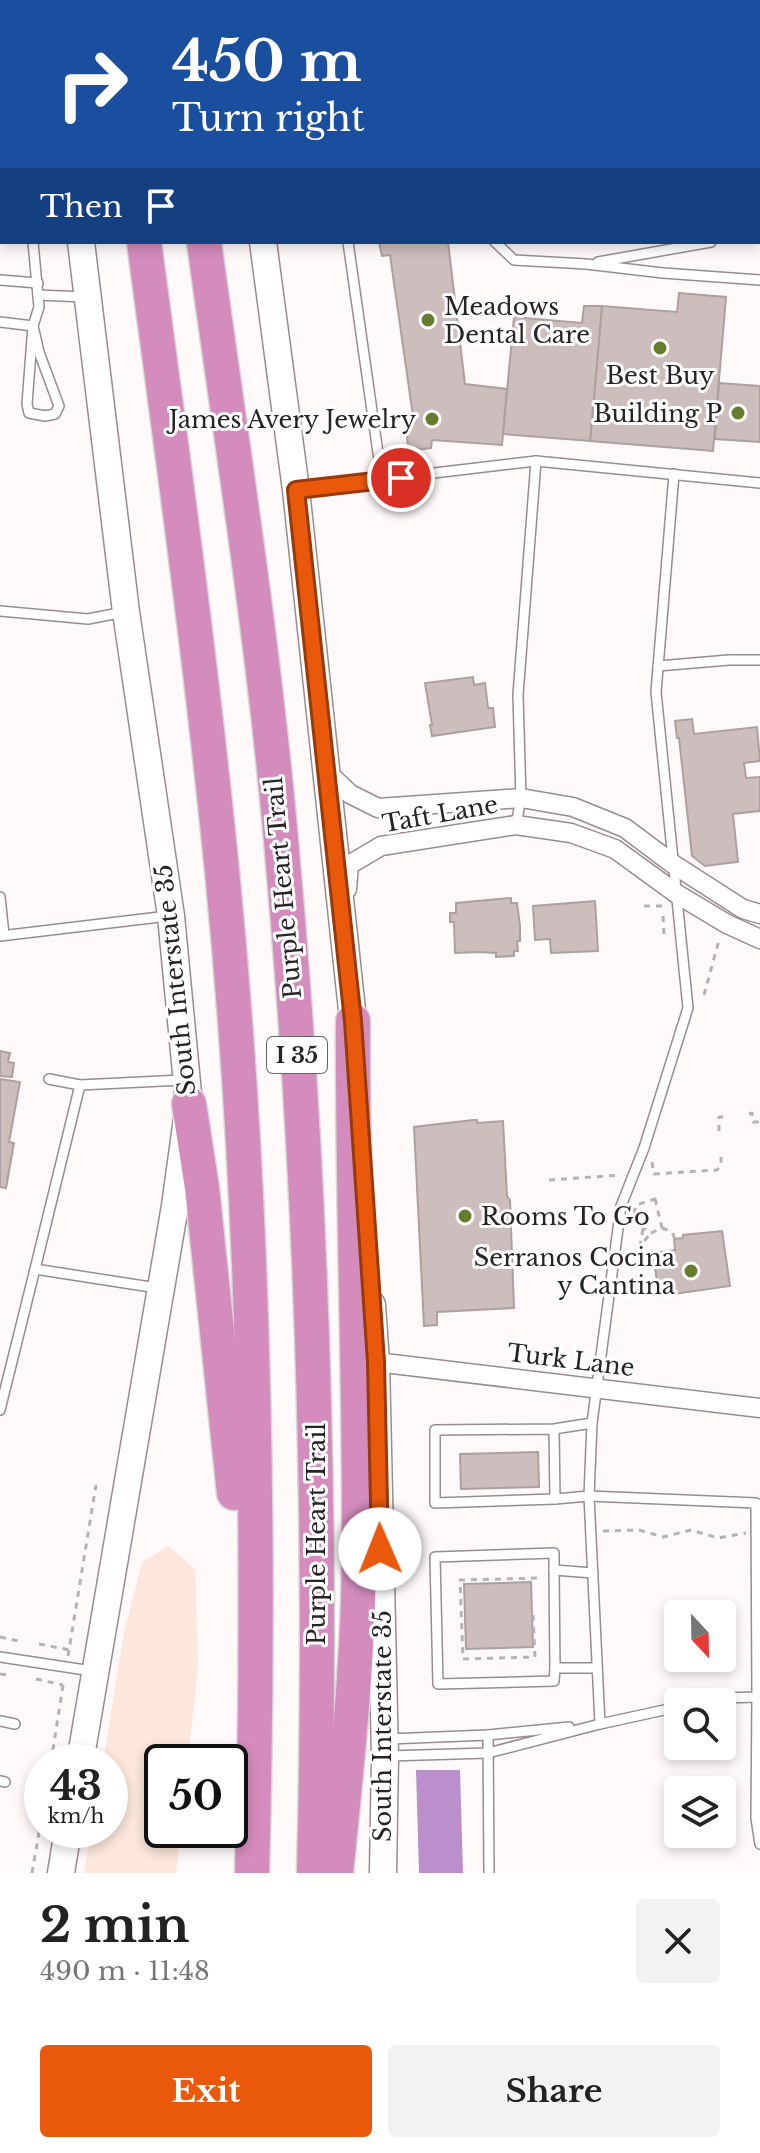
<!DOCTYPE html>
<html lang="en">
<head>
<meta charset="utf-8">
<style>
  :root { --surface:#fff; --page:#f2f2f2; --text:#222; --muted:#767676; --accent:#ea580c }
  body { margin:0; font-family:"Libre Baskerville",serif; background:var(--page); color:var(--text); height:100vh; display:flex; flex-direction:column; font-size:30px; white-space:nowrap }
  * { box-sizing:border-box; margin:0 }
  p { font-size:26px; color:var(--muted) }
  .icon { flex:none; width:44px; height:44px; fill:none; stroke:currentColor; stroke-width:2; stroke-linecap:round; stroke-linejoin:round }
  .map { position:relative; height:1873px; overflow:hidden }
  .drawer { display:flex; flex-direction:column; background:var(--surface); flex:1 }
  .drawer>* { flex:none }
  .hud { position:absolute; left:0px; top:0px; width:760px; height:244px; box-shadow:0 4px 12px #0003; background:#1a4fa0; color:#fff; overflow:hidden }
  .needle { width:52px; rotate:158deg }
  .controls { position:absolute; left:664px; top:1600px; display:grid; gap:16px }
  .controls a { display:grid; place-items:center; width:72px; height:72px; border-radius:8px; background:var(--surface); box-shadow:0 4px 12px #0003; font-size:40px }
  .speed { position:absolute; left:24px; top:1744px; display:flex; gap:16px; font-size:40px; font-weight:700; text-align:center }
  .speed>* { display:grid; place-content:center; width:104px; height:104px; border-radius:50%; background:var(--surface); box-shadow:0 4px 12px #0003; line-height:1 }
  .speed small { font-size:20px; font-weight:400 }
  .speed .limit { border:4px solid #111; border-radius:12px; background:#fff; color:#111 }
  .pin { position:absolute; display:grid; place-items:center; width:68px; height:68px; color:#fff; margin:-34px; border:4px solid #fff; border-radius:50%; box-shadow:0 2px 8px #0007 }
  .me { position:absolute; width:88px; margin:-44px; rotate:359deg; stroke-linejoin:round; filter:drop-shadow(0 0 6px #0008) }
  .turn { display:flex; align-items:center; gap:28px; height:168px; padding:0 40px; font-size:36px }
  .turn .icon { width:104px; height:104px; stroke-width:2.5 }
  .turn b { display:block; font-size:56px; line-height:68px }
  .then { display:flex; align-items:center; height:76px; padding:0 40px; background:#0003; gap:16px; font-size:30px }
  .round { display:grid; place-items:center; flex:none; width:84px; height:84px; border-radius:8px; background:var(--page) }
  .headline { display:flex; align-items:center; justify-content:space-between; height:136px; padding:0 40px }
  h1 { font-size:48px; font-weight:800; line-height:60px }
  .action { display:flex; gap:16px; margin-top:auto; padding:16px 40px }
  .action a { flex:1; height:92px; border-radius:8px; background:var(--accent); color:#fff; font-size:32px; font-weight:800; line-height:92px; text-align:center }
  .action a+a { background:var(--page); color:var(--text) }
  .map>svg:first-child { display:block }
</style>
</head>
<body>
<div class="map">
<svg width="760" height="1873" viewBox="0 0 760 1873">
  <rect width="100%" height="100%" fill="#fff9fa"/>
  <polygon fill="#fbe7db" points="168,1546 195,1569 198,1666 188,1762 162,1762 162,1830 181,1830 176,1873 84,1873 91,1830 110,1830 110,1762 103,1762 124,1632 142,1563"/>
  <polygon fill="#ba8fcc" points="416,1770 460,1770 463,1873 419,1873"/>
  <g fill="#cbbebc" stroke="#ada09e" stroke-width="2">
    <polygon points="758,80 760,80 758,219"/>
    <polygon points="379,242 448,242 465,384 507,389 502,445 432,440 431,448 415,450 408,447 406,425 414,423 390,255 382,256"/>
    <polygon points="679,293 726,297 713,451 590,441 602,306 677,312"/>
    <polygon points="584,306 602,306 590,441 503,434 514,317 582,323"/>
    <polygon points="719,383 760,386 760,442 715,439"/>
    <polygon points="473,677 474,685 485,683 488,708 493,708 495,727 432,736 430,725 432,725 425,683"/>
    <polygon points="692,719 694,734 757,727 760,761 744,763 746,778 760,777 760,811 733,814 738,862 705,866 692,856 679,738 677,738 675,721"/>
    <polygon points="511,898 511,903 517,903 520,925 520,941 517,941 518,951 514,951 514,956 496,957 496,953 480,952 455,953 454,922 450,922 450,913 456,913 456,903"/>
    <polygon points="595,901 598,951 551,953 550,939 535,940 533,906"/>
    <polygon points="0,1051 10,1053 8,1062 14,1063 12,1077 0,1076"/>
    <polygon points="0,1079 20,1082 9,1142 14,1143 6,1188 0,1187"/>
    <polygon points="473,1120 477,1120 477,1123 503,1121 507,1196 510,1200 514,1308 437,1312 437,1325 424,1326 414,1127"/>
    <polygon points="722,1231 730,1286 659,1296 653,1253 675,1250 674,1239 683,1238 683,1235"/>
    <polygon points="538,1452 539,1487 461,1489 460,1454"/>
    <polygon points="531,1582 533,1647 466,1649 464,1584"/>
  </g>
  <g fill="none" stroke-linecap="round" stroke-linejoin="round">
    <g stroke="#988c8f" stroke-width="12">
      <g id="service">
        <polyline points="21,0 22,2"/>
        <polyline points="314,0 314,2"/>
        <polyline points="439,0 440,2"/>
        <polyline points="479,0 479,2"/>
        <polyline points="758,55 760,54"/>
        <polyline points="0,58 2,57"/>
        <polyline points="0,177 2,177"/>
        <polyline points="758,234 760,234"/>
        <polyline points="348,242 382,481"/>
        <polyline points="495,242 514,260 586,264 663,273 760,280"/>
        <polyline points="598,262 711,242"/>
        <polyline points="0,280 38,283"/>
        <polyline points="38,295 84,297"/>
        <polyline points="0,322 33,326"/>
        <polyline points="33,326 39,352 59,406 55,414 45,416 29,413 27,404 33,326 39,307 33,242"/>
        <polyline points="299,489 536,461 760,483"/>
        <polyline points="0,611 88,619 124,612"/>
        <polyline points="658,666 729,660 760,660"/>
        <polyline points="516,825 521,798 518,695 536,461"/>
        <polyline points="0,897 4,935"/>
        <polyline points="0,936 168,916"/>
        <polyline points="49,1079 80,1085 182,1080"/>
        <polyline points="80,1085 35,1269 157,1288"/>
        <polyline points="0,1410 35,1269"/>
        <polyline points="554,1429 555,1499 435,1503 435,1430 554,1429 592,1423"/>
        <polyline points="555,1499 589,1496 756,1503 757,1697 722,1698 702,1702"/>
        <polyline points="554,1570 554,1553 435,1557 438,1684 554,1681 555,1668"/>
        <polyline points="593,1573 554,1570 555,1668 597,1668"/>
        <polyline points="0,1657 92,1671"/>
        <polyline points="757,1697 756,1818 760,1844"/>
        <polyline points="0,1721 15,1724"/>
        <polyline points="600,1724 589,1496 592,1423 621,1206 644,1148 688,1008 656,692 674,474"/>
        <polyline points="488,1735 489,1873"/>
        <polyline points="388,1739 488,1735 569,1727"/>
        <polyline points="388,1756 488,1753 600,1724 678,1707"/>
        <polyline points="0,1781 5,1782"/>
      </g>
    </g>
    <g stroke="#988c8f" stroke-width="21">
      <g id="minor">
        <polyline points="327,772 350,794 378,808 521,798 573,807 625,828 673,864 743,909 760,914"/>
        <polyline points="347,889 349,865 381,846 516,825 571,833 615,849 677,894 727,924 760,939"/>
        <polyline points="376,1362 760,1408"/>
      </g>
    </g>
    <g stroke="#988c8f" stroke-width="25">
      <polyline id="tertiary" points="0,140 2,140"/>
    </g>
    <g stroke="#988c8f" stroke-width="29">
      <g id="secondary">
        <polyline points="52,0 52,2"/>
        <polyline points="263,242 296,490 355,1038"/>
        <polyline points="372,1305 376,1362 385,1756 383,1873"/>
        <polyline points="80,1762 175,1206 189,1104 171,916 126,612 81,242"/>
        <polyline points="61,1873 68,1830"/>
      </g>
    </g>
    <g stroke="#d8d7d8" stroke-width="37">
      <g id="motorway">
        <polyline points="112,0 112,2"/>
        <polyline points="171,0 172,2"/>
        <polyline points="217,0 217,2"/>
        <path d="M144,242C172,451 201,660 222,871C255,1203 261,1539 252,1873"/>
        <path d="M204,242C231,438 262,633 280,829C312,1176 323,1525 314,1873"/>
        <polyline points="189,1104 202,1188 234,1493"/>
        <path d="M336,1873C347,1765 359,1656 359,1547C360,1372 352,1196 353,1021"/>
      </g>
    </g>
    <g stroke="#b6b1b2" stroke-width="3" stroke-dasharray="6 6" stroke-linecap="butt">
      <polyline points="330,0 330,2"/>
      <polyline points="504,0 504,2"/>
      <polyline points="356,2 372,0"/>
      <polyline points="704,2 704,0"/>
      <polyline points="758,75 760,74"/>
      <polyline points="644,906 665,906"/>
      <polyline points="663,916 664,935 667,935"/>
      <polyline points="704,995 719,940"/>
      <polyline points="749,1114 752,1113 753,1122 760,1122"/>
      <polyline points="719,1131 719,1117 723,1117"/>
      <polyline points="652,1162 654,1174 717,1170 721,1165 721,1157"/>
      <polyline points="549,1180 621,1175"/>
      <polygon points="655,1199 662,1228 651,1233 632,1221 636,1205"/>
      <polyline points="662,1228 672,1232 675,1239"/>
      <polyline points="643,1229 640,1246 651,1233"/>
      <polyline points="603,1531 639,1530 663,1537 691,1530 718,1538 746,1533"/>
      <polyline points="533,1615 535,1657 463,1659 460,1580 541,1578"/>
      <polyline points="0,1637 19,1641"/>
      <polyline points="39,1644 70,1650"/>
      <polyline points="68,1656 96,1485"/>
      <polyline points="0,1674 7,1675"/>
      <polyline points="36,1679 63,1685"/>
      <polyline points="51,1762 64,1679"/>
      <polyline points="32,1873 42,1815"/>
    </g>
    <use href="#service" stroke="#fff" stroke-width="9"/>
    <use href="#minor" stroke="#fff" stroke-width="18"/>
    <use href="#tertiary" stroke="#fff" stroke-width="22"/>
    <use href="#secondary" stroke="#fff" stroke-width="26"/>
    <use href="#motorway" stroke="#d48cbc" stroke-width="34"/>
  </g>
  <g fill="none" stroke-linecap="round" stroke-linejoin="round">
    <g stroke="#983908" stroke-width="20">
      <polyline id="route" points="380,1549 376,1362 353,1021 296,490 401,478"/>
    </g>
    <use href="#route" stroke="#ea580c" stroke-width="14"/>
  </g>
  <g fill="#677d2e" stroke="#fff" stroke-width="3">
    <circle cx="428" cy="320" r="8"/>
    <circle cx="660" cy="348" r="8"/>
    <circle cx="738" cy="413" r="8"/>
    <circle cx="432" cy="419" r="8"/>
    <circle cx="465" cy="1216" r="8"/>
    <circle cx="691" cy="1271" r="8"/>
  </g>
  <g text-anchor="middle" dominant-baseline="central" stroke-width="6" stroke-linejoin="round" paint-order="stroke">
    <rect fill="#fff" stroke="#686566" stroke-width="2" x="267" y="1037" width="60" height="36" rx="6"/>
    <g font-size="22" font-weight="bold" fill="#282324">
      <text x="297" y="1055">I 35</text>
    </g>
    <g font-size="24" fill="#282324" stroke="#fff" text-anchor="end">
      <text x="444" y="306" text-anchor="start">Meadows<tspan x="444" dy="28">Dental Care</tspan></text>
      <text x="660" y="375" text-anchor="middle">Best Buy</text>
      <text x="722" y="413">Building P</text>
      <text x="416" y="419">James Avery Jewelry</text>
      <text x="481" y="1216" text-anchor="start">Rooms To Go</text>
      <text x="675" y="1257">Serranos Cocina<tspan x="675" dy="28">y Cantina</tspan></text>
    </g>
    <g font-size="24" fill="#282324" stroke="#fff">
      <text transform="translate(440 814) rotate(-10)">Taft Lane</text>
      <text transform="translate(283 888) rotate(-95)">Purple Heart Trail</text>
      <text transform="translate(175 980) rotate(-96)">South Interstate 35</text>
      <text transform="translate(571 1360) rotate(7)">Turk Lane</text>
      <text transform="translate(316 1534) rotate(-90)">Purple Heart Trail</text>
      <text transform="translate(382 1726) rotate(-90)">South Interstate 35</text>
    </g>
  </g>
</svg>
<div class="controls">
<a><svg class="needle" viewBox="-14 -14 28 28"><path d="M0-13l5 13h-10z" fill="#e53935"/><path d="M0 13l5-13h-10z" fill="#767676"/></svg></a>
<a><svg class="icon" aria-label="search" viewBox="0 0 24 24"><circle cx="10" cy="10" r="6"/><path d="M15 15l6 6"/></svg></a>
<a><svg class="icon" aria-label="layers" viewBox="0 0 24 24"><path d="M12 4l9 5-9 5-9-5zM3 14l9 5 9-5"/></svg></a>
</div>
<div class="speed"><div>43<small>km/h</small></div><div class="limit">50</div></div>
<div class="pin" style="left:401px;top:478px;background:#d93025"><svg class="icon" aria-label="arrive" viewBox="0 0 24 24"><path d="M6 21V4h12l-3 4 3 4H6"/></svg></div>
<svg class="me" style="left:380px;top:1549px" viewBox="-20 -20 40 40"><circle r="19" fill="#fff"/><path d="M0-13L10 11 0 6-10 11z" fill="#ea580c"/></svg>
<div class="hud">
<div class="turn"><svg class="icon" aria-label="right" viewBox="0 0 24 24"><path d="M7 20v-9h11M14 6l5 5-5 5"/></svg><div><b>450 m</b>Turn right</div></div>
<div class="then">Then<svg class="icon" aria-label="arrive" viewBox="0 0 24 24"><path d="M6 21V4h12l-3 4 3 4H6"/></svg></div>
</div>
</div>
<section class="drawer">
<div class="headline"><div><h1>2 min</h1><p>490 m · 11:48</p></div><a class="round"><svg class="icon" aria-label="close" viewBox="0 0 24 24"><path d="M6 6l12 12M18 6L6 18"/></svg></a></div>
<div class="action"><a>Exit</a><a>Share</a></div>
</section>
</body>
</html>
